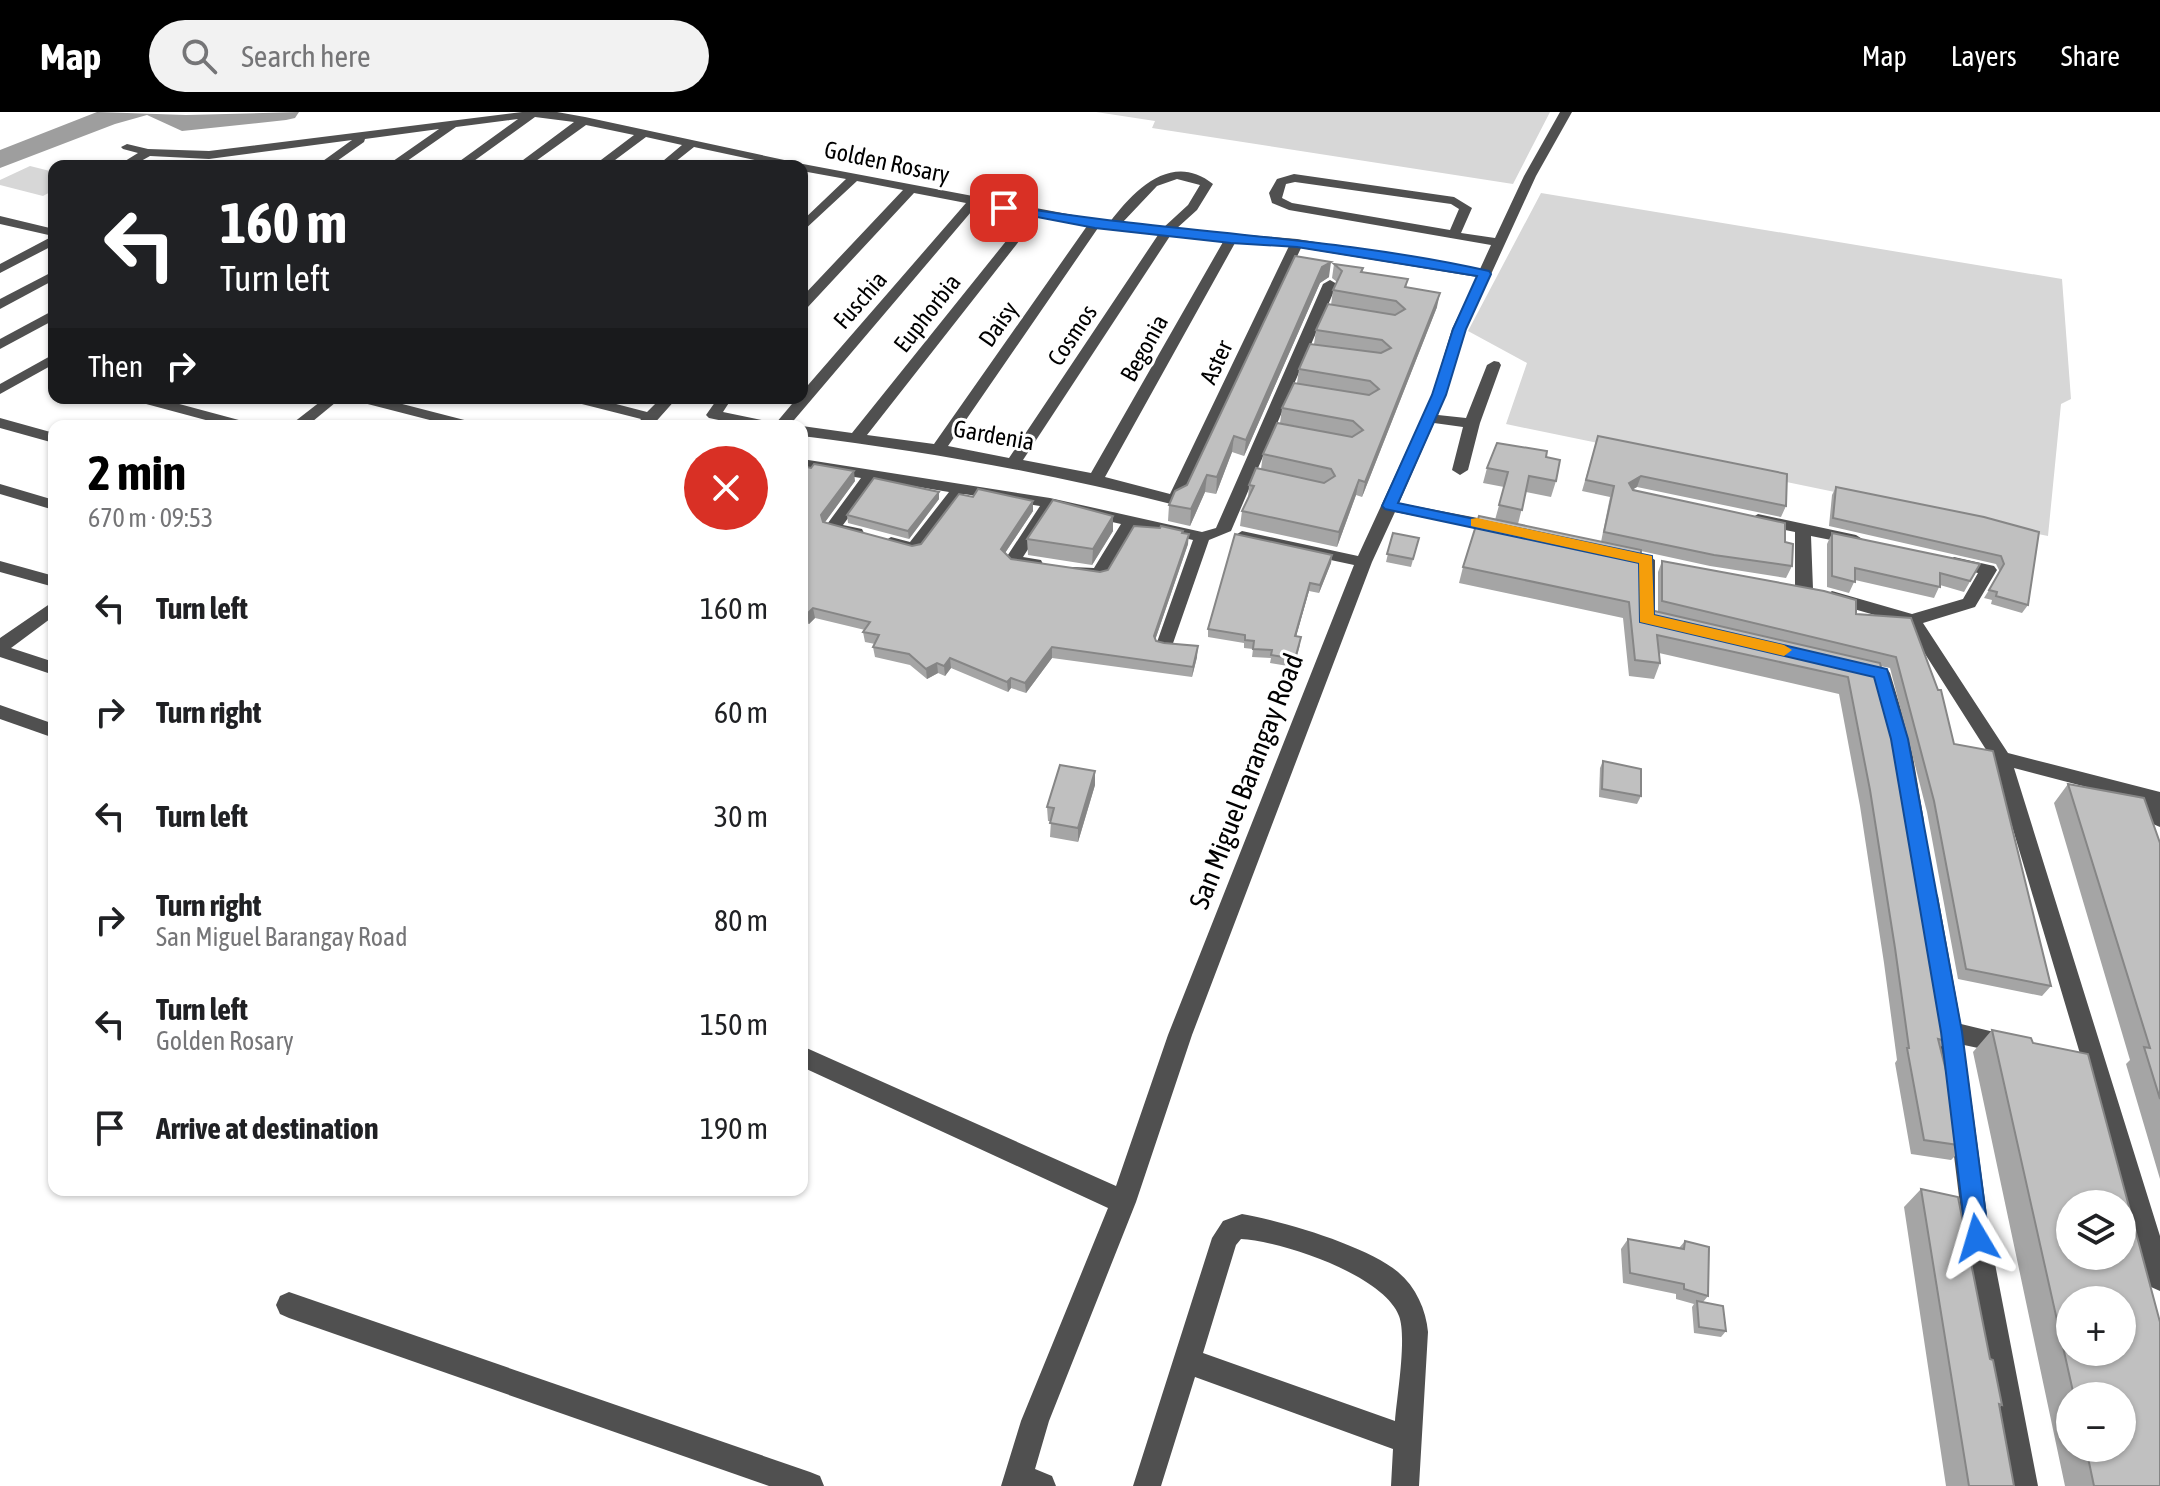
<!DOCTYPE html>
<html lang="en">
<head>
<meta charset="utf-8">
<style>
  :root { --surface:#fff; --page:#f2f2f2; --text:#202124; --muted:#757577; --accent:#000 }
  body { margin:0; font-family:"Asap Condensed",sans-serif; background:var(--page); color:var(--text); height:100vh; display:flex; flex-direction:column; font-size:30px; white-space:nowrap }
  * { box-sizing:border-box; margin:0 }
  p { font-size:26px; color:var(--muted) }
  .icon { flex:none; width:44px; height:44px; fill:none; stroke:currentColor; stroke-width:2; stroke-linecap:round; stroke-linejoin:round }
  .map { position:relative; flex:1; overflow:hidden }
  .panel { position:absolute; left:48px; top:308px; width:760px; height:776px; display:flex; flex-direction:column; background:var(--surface); border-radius:16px; box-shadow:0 2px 6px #0004 }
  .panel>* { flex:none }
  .guide { position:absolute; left:48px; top:48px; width:760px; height:244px; border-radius:16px; box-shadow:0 2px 6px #0004; background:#202124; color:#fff; overflow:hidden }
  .tools { position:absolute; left:2056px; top:1078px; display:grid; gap:16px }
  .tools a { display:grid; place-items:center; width:80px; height:80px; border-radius:50%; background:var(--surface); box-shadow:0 2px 6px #0004; font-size:40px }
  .pin { position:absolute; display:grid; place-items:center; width:68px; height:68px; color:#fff; margin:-34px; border-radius:16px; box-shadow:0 4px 12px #0006 }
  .me { position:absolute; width:88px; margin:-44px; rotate:353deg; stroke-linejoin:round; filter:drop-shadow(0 0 6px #0008) }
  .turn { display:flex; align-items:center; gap:28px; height:168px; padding:0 40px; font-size:36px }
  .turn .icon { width:104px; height:104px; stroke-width:2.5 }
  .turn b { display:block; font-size:56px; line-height:68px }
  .then { display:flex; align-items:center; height:76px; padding:0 40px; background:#0003; gap:16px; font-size:30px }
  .round { display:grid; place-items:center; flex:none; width:84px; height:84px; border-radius:42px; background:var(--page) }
  .overview { display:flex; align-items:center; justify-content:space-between; height:136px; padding:0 40px }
  h1 { font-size:48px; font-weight:700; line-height:60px; color:var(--accent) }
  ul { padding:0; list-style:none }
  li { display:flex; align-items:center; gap:24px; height:104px; padding:0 40px }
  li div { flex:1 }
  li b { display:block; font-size:30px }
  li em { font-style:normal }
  header { display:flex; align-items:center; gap:48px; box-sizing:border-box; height:112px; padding:0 40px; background:var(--accent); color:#fff }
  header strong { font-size:38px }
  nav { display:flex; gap:44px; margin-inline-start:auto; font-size:28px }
  .search { width:560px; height:72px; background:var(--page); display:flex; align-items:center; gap:20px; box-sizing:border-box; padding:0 28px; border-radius:44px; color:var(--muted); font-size:30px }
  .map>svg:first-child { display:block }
</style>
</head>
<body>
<header>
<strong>Map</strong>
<div class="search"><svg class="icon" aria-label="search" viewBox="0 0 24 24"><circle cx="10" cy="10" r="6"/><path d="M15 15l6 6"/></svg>Search here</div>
<nav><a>Map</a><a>Layers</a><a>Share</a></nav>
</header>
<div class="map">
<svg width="2160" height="1374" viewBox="0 0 2160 1374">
  <rect width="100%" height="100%" fill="#fff"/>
  <g fill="#d7d7d7">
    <polygon points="1096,0 1550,0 1513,72 1152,16 1155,9"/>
    <polygon points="30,54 54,60 54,78 43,84 0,73 0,68"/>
    <polygon points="1541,81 2062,167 2071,287 2061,292 2048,424 1506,312 1527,251 1468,219"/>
  </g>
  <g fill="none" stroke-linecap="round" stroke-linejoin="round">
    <polygon fill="#9e9e9e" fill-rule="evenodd" points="97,0 186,3 299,0 295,6 286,8 182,19 147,3 115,12 0,56 0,38"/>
    <g fill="#505050" fill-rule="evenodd">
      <path d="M522,0H557L585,5L803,52L1110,110C1134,78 1172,39 1213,72L1197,98L1176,117L1297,127L1480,157L1491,133L1289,98L1272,91L1269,81L1277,67L1294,62L1454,85L1472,96L1461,121L1495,126L1524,64L1560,0H1572L1536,64L1466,217L1438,303L1466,306L1487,253L1494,249L1499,250L1501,253L1480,311L1468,358L1460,363L1452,358L1463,315L1434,311L1399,391L1504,411L1512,416L1504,421L1395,400L1372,450L1192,923L1136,1090L1049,1309L1035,1357L1052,1364L1056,1374H1001L1021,1309L1108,1096L802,955V934L1116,1074L1168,923L1354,453L1242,429L1234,424L1242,419L1358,444L1432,283L1452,217L1477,165L1301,136L1183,388L1175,393C1049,361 929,340 802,324V314L852,321L1027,103L977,93L789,314H747L709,306L706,303L718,286H732L723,300L776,311L797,286H802V280L966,91L914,81L807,196L802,197V185L903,78L857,69L802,120V109L846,67L802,59V54H782L694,35L670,54H657L682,33L646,25L607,54H593L634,23L586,13L529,54H515L574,10L535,5L467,54H453L518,7L456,15L400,54H386L439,17L365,27L364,30L330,54H316L352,28L209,47L150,44L132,54H117L138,41L123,37L121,35L127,32L148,37L209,39ZM1177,67L1200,73L1188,93L1163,116L1122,111L1157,74ZM1295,70L1451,92L1459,97L1450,118L1292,91L1282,86L1286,72ZM1038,105L1087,114L934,332L867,323ZM1098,116L1158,123L1009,346L948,334ZM1170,124L1223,130L1091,361L1023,348ZM1235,131L1289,134L1170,382L1105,365Z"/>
      <polygon points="0,104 54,117 54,133 0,161 0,152 53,124 0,112"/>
      <polygon points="54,159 54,168 0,197 0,187"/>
      <polygon points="1330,168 1337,172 1231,419 1209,428 1171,537 1165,539 1156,533 1193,428 1136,415 1105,466 1078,464 1069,459 1072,455 1094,456 1121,412 1054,397 1023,445 1041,448 1043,452 1041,456 1012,454 1004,449 1040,394 964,382 920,440 914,441 885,434 883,430 891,425 910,430 949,380 876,368 843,413 862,417 864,421 862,425 856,426 827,419 825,415 861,366 802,357 802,347 1050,386 1202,420 1216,416 1323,172"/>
      <polygon points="54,198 54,208 0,237 0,227"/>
      <polygon points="54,242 54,252 0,282 0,272"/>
      <polygon points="133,286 157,286 250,311 253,314 228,314 135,289"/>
      <polygon points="325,286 341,286 307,314 289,314"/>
      <polygon points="354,286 379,286 476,311 479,314 453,314 356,289"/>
      <polygon points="568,286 593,286 647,300 661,286 677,286 652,314 636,314 641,307 570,289"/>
      <polygon points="0,306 54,321 54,331 0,316"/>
      <polygon points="0,372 54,388 54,398 0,382"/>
      <polygon points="1758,402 1856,423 1864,428 1856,433 1811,424 1813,477 1804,483 1795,477 1795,420 1752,411 1750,407"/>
      <polygon points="1647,443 1655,448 1655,502 1668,506 1671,510 1662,516 1640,510 1637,506 1639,448"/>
      <polygon points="1954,445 1994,454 1997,458 1975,495 1923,511 2008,641 2160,680 2160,715 2153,712 2144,690 2014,656 2160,1124 2160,1179 2151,1175 2147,1166 1992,647 1906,512 1826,489 1823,485 1832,479 1912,502 1963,487 1978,461 1948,454 1946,450"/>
      <polygon points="0,449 54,464 54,475 0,460"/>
      <polygon points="54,489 54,504 11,536 54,550 54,563 0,545 0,526"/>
      <polygon points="1873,553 1887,557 1890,561 1910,627 1924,709 1921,714 1907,714 1904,709 1890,627 1873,565 1864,559"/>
      <polygon points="0,593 54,612 54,626 0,607"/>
      <polygon points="1927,776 1935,778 1938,784 1961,912 2019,926 2023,933 2019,940 2011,943 1964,933 1990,1126 2038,1374 2010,1374 1964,1126 1939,920 1916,784 1919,778"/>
      <path d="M1242,1102C1283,1109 1367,1134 1398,1160C1416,1175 1426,1198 1428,1220L1419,1374H1391L1393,1337L1195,1265L1161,1374H1133L1212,1126L1223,1109ZM1241,1127C1281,1129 1384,1163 1399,1204C1407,1225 1397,1284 1395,1309L1203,1241L1236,1133Z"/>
      <polygon points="289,1180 810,1360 820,1364 824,1374 769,1374 289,1206 280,1202 276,1193 280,1184"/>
    </g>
  </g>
  <g fill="#a5a5a5" fill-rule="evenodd">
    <polygon points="1295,144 1329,165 1320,171 1244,344 1232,340 1216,382 1205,380 1190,414 1168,409 1169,393 1187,373"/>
    <polygon points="1334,152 1363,156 1362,160 1408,167 1406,175 1437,195 1362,385 1356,383 1337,435 1240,414 1242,399 1248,387 1249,373 1324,371 1261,357 1263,342 1352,325 1280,311 1282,296 1297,271 1299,257 1314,232 1316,218 1331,193 1333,178 1337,170 1332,166"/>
    <polygon points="1598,324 1786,394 1781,405 1637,375 1633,377 1785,430 1792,454 1786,466 1710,454 1641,439 1640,490 1646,497 1658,500 1658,460 1662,449 1856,502 1911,506 1954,632 2051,874 2042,884 1958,867 1927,700 1890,556 1880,554 1946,929 1940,936 1965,1034 1951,1048 1911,1042 1895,951 1897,948 1884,851 1860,694 1839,582 1659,541 1660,551 1654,567 1629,564 1623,506 1459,471 1463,455 1495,408 1504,375 1483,371 1487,356 1546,345 1556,369 1551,385 1526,380 1518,412 1601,430 1610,385 1582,379"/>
    <polygon points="802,354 855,369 824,411 912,434 921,432 973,385 1033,389 1033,399 1005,441 1011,447 1100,460 1108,458 1183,421 1188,432 1155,528 1156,529 1197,545 1192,565 1052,546 1026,581 1011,576 1008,580 951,556 945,564 938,561 927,567 910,553 875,545 873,535 875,532 865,530 863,520 865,518 815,506 809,512 802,510"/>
    <polygon points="1836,375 1984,405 2028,493 2022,501 1991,492 1992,488 1984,486 2000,460 1996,452 1829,414 1832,383"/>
    <polygon points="939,380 939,387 909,427 848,411 847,403"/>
    <polygon points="1113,404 1113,419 1092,453 1028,443 1027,427"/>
    <polygon points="1393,421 1419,426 1411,455 1386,450"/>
    <polygon points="1832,421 1980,452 1964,480 1940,473 1934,486 1855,468 1849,481 1827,475 1827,432"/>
    <polygon points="1332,443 1331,451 1319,481 1309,479 1296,524 1300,533 1294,555 1270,551 1271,546 1252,545 1253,537 1244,536 1244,531 1208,525 1208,517"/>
    <polygon points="1603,649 1641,684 1637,692 1599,685 1600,656"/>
    <polygon points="1095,659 1095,673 1078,730 1050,725 1051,709 1048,709 1047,695"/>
    <polygon points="2068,672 2160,731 2160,1067 2126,952 2130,948 2054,691"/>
    <path d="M1992,918L2033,931L2160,1374H2065L1973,940ZM2070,1284H2122V1336H2070Z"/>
    <polygon points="1921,1077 1990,1247 2002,1293 2000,1295 2014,1374 1946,1374 1904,1095"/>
    <polygon points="1628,1127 1679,1136 1685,1129 1708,1184 1703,1190 1726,1219 1721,1225 1694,1221 1692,1195 1694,1192 1676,1187 1676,1182 1623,1171 1621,1137"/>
  </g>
  <g fill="#868686">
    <polygon points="1331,150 1329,165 1320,171 1244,344 1246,328 1322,155"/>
    <polygon points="1440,181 1437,195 1362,385 1365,370"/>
    <polygon points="1234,324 1232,340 1216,382 1217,365"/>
    <polygon points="854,359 855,369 823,413 821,403"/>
    <polygon points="1207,363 1205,380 1190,414 1191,397"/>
    <polygon points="1641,364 1637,375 1625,382 1629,371"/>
    <polygon points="1359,368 1356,383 1337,435 1339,420"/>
    <polygon points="939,380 939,387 909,427 908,419"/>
    <polygon points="1033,389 1033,399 1001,447 1001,437"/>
    <polygon points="1113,404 1113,419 1092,453 1093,437"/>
    <polygon points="1189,422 1188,432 1153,534 1154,524"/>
    <polygon points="1332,443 1331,451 1319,481 1320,473"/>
    <polygon points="1310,471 1309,479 1294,532 1295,524"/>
    <polygon points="813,496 815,506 809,512 807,502"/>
    <polygon points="1198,534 1197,545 1192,565 1193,555"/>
    <polygon points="1052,535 1052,546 1026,581 1025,571"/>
    <polygon points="950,546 951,556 945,564 944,554"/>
    <polygon points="937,551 938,561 927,567 926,557"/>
    <polygon points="1011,566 1011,576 1008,580 1007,570"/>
    <polygon points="1095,659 1095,673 1078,730 1078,716"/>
  </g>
  <g fill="#c0c0c0" stroke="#868686" stroke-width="2" fill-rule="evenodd">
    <polygon points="1295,144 1331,150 1322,155 1246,328 1234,324 1217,365 1207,363 1191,397 1169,393 1175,379 1187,373"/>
    <polygon points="1334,152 1363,156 1361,160 1408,167 1405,175 1440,181 1365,370 1359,368 1339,420 1242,399 1254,374 1249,373 1256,356 1324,371 1335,364 1331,357 1263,342 1277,311 1352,325 1363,318 1353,309 1282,296 1294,271 1369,283 1379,277 1370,269 1299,257 1310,232 1381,241 1391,236 1382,228 1316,218 1328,192 1395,203 1405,197 1396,189 1333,178 1342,159"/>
    <polygon points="1598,324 1787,362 1786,394 1641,364 1629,371 1633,378 1785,411 1785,430 1793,432 1792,454 1714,443 1604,420 1614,374 1586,368"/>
    <polygon points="1497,331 1547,339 1546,345 1560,348 1556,369 1529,364 1522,398 1499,393 1508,360 1487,356"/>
    <polygon points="814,352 854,359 821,403 823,410 912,434 921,432 959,382 973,385 978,377 1033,389 1001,437 1011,447 1100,460 1108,458 1134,414 1160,416 1161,414 1183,419 1182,421 1189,422 1154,524 1156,529 1164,531 1198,534 1193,555 1052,535 1025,571 1011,566 1007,570 950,546 944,554 937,551 926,557 909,542 873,535 879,523 863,520 870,510 813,496 807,502 802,501 802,354 811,356"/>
    <polygon points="874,366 939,380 908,419 847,403"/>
    <polygon points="1836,375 1984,405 2039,420 2028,493 1996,484 1997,480 1989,478 2004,452 2001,444 1833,406"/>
    <polygon points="1053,388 1113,404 1093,437 1027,427"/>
    <polygon points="1479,404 1641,438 1640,490 1646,497 1880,551 1911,688 1932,808 1925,809 1946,929 1938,927 1965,1034 1924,1028 1907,936 1909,936 1895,836 1870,678 1848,565 1657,523 1660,551 1635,548 1629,490 1463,455"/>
    <polygon points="1393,421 1419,426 1413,447 1387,442"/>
    <polygon points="1832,421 1980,452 1970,469 1940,461 1940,475 1855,456 1855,470 1832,464"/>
    <polygon points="1235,422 1332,443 1320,473 1310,471 1295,524 1301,525 1295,547 1271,543 1272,538 1253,537 1254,529 1245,528 1245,523 1208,517"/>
    <polygon points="1662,449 1824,479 1856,488 1856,502 1911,506 1938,578 1941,578 1954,632 1993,639 2051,874 1966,857 1934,689 1896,545 1662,489"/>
    <polygon points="1603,649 1641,657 1641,684 1602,677"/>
    <polygon points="1060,653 1095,659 1078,716 1050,711 1054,696 1047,695"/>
    <polygon points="2068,672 2144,686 2160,731 2160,987 2144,935 2150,936"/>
    <path d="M1992,918L2031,926L2033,931L2088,942L2160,1210V1374H2094L2086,1336H2122V1284H2074ZM2070,1092H2122V1144H2070ZM2070,1188H2122V1240H2070Z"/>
    <polygon points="1921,1077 1958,1085 1990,1247 1993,1248 2002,1293 1999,1292 2014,1374 1969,1374"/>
    <polygon points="1628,1127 1684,1137 1685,1129 1709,1135 1708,1184 1684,1177 1684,1172 1630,1161"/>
    <polygon points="1697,1189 1723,1194 1726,1219 1699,1215"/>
  </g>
  <path fill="#1a73e8" stroke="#114b97" stroke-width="2" d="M1004,93C1165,121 1329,123 1489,159L1491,162L1466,217L1446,283L1398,391L1652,444L1654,503L1887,557L1908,627L1962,920L1989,1126L1986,1134L1977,1137L1969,1134L1966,1126L1941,920L1891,627L1874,565L1640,510L1639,451L1385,397L1382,394L1432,283L1453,217L1477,164L1297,135L1231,131L1095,116L1000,98L998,96Z"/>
  <polygon fill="#f59e0b" points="1477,406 1652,444 1654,503 1784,533 1792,538 1784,544 1640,510 1639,451 1471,414 1471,407"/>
  <g text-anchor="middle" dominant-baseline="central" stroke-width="6" stroke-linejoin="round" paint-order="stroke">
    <g font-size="24" fill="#000" stroke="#fff">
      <text transform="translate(887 50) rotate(12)">Golden Rosary</text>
      <text transform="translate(860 188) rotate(-49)">Fuschia</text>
      <text transform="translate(927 201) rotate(-52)">Euphorbia</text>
      <text transform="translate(998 212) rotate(-55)">Daisy</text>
      <text transform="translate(1072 223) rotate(-56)">Cosmos</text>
      <text transform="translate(1144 236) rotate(-61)">Begonia</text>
      <text transform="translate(1216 250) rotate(-65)">Aster</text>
      <text transform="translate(994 323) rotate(10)">Gardenia</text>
    </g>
    <g font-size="28" fill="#000" stroke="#fff">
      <text transform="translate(1246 669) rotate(-69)">San Miguel Barangay Road</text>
    </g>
  </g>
</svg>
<div class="tools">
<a><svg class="icon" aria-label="layers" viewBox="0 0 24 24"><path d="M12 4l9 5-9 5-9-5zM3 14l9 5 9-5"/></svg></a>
<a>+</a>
<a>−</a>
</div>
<div class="pin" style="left:1004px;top:96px;background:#d93025"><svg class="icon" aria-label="arrive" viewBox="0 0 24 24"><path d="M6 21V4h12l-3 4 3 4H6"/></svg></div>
<svg class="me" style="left:1977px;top:1126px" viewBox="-20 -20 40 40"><path d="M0-17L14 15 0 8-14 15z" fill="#1a73e8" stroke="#fff" stroke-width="4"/></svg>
<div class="guide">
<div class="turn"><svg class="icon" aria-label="left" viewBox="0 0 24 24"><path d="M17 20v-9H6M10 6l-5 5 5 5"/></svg><div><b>160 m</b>Turn left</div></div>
<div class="then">Then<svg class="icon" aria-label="right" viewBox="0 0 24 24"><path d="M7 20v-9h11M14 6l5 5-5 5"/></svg></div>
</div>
<section class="panel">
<div class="overview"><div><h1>2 min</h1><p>670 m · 09:53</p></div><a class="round" style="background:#d93025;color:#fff"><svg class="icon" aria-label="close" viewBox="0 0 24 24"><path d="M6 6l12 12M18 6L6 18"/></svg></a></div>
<ul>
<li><svg class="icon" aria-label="left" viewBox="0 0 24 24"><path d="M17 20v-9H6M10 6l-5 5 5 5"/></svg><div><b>Turn left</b></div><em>160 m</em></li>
<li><svg class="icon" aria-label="right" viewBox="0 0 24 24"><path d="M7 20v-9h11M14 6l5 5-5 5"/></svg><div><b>Turn right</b></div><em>60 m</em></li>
<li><svg class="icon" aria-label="left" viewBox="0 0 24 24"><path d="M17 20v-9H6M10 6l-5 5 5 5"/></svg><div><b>Turn left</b></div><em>30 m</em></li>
<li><svg class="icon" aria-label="right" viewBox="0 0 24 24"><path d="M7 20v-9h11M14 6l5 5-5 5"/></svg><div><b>Turn right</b><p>San Miguel Barangay Road</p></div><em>80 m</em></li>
<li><svg class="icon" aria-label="left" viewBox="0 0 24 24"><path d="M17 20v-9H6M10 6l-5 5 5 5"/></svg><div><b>Turn left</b><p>Golden Rosary</p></div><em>150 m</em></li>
<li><svg class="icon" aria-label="arrive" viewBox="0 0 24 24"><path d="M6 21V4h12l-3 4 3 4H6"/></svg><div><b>Arrive at destination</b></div><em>190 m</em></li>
</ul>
</section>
</div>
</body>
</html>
